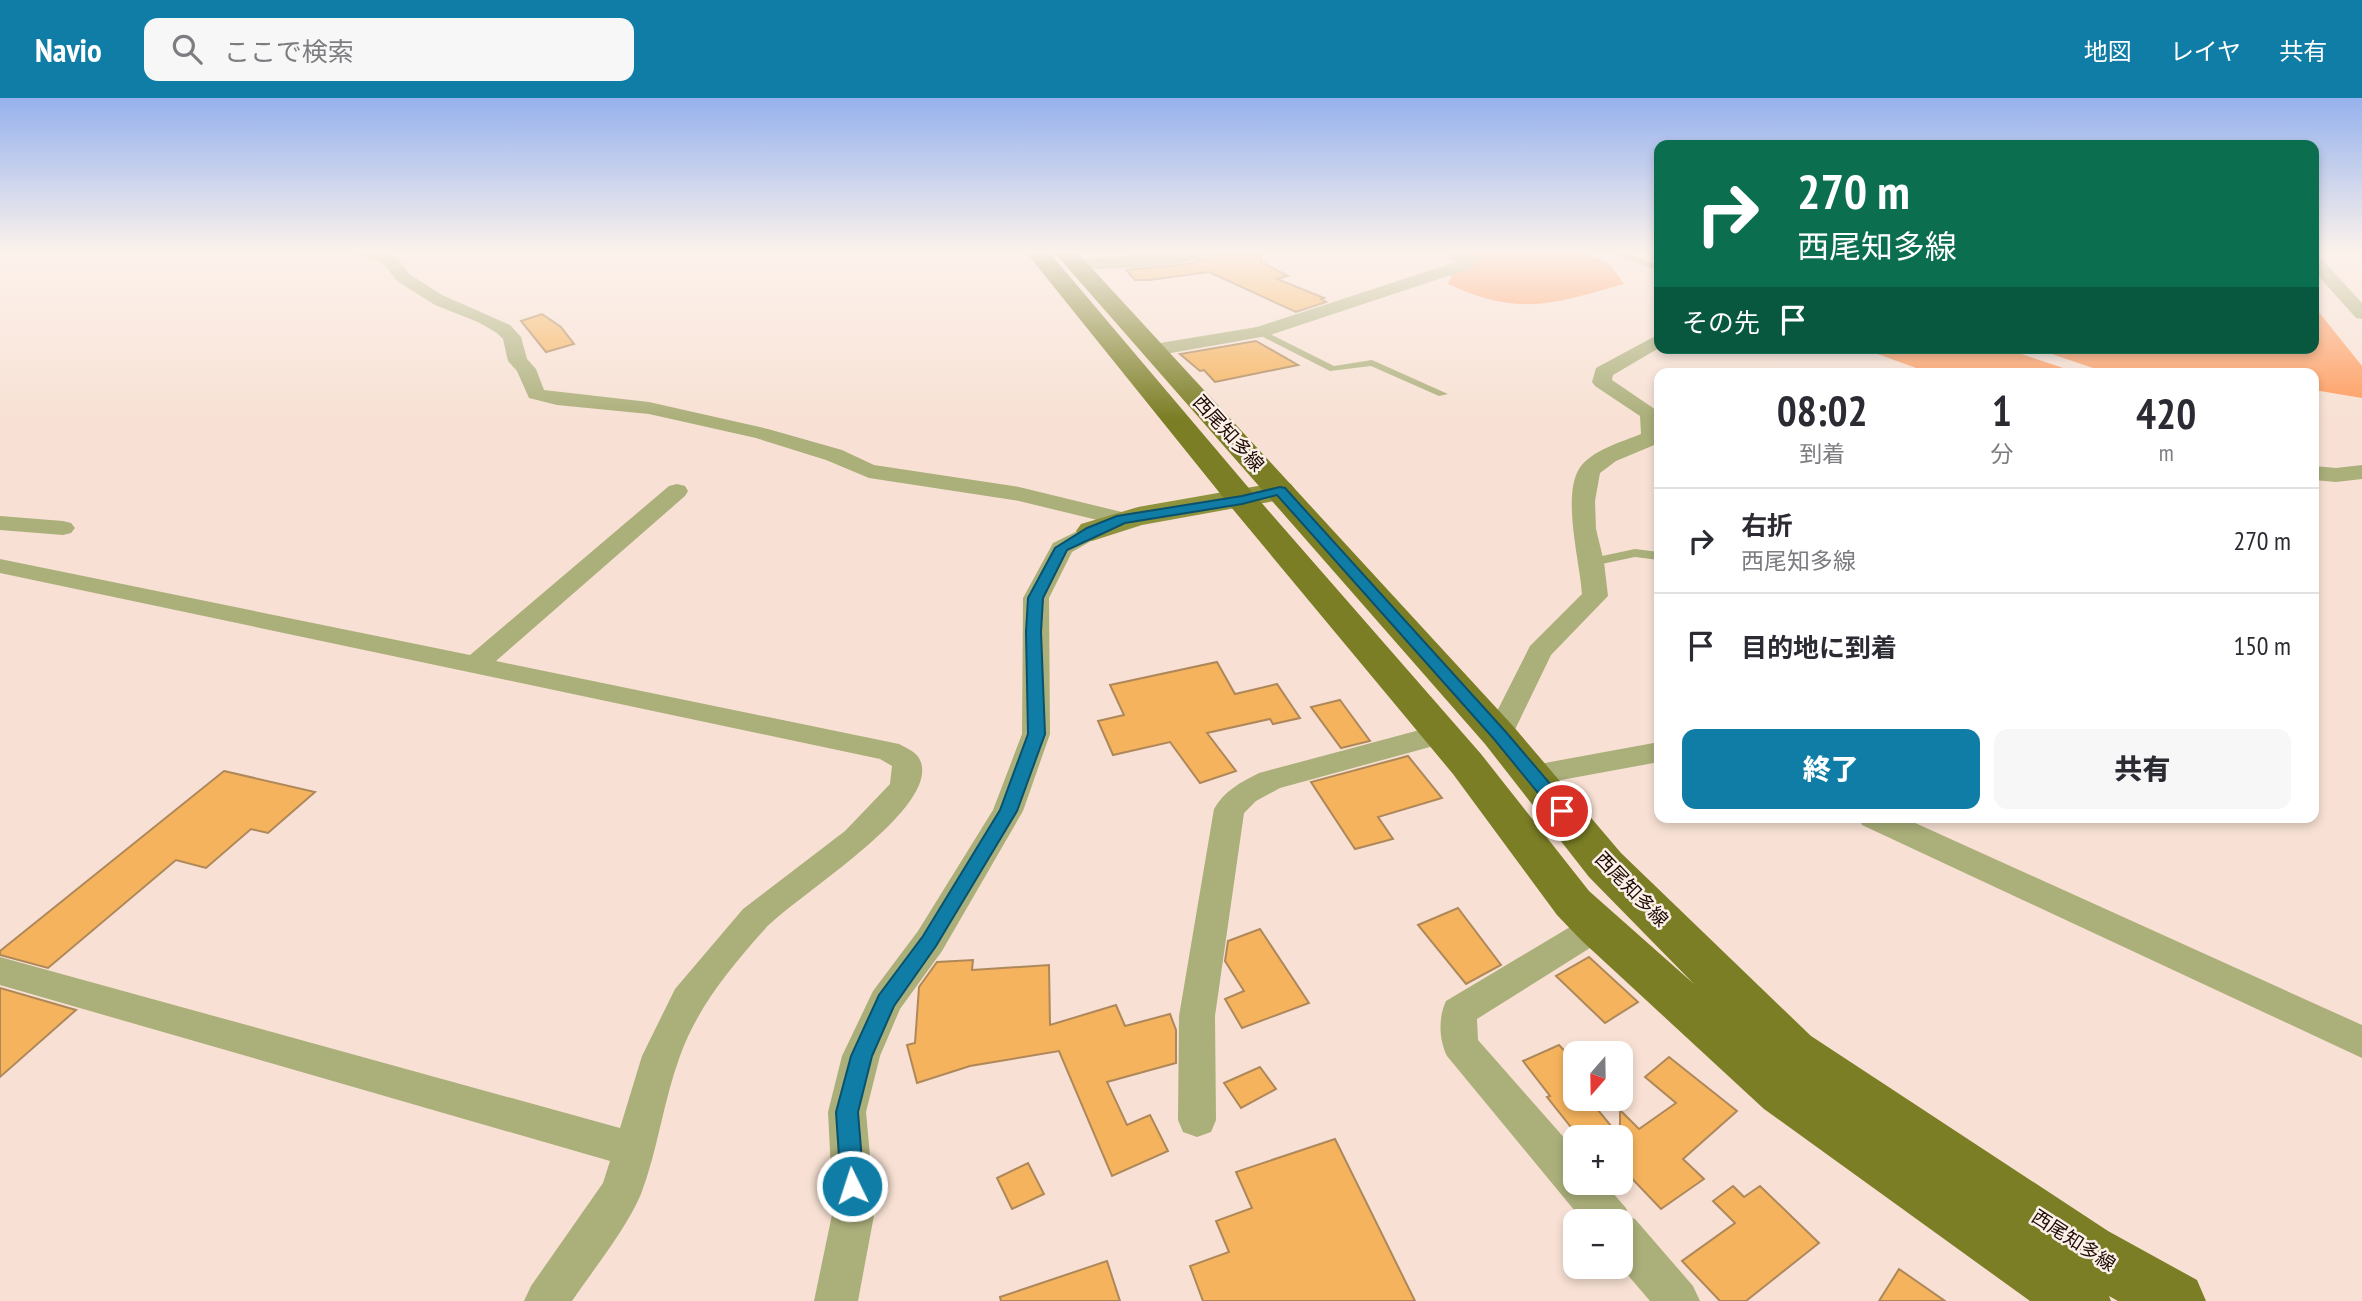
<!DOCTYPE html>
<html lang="ja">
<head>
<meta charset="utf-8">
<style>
  :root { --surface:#fff; --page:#f7f7f7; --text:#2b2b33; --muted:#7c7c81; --line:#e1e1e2; --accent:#107da6 }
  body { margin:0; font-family:"PT Sans Narrow","Noto Sans JP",sans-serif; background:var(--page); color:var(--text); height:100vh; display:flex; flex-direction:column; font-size:26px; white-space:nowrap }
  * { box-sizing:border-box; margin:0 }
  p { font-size:23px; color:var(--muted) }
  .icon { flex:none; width:38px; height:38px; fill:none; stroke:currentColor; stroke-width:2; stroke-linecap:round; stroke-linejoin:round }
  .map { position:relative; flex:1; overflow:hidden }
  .side { position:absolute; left:1654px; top:270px; width:665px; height:455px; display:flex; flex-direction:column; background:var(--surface); border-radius:14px; box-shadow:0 4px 10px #0003 }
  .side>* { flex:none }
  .guide { position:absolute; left:1654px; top:42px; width:665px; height:214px; border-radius:14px; box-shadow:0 4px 10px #0003; background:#0b6e4f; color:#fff; overflow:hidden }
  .needle { width:46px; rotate:200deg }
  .buttons { position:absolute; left:1563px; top:943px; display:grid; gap:14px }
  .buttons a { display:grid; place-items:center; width:70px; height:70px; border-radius:14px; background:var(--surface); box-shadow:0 4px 10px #0003; font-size:35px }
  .pin { position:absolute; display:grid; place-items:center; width:60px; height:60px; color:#fff; margin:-30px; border:4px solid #fff; border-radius:50%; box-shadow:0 2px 7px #0007 }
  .me { position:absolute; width:77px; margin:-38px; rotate:356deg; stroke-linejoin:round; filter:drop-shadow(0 0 5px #0008) }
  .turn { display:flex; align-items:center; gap:24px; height:147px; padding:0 28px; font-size:32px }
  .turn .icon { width:91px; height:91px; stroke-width:2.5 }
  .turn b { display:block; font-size:49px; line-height:60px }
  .then { display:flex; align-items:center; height:66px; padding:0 28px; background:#0003; gap:14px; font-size:26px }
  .eta { display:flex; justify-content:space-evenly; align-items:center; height:119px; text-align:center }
  .eta b { font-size:42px; font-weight:800; line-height:49px }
  .cta { display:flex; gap:14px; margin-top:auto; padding:14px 28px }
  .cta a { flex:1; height:80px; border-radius:14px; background:var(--accent); color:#fff; font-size:28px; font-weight:800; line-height:80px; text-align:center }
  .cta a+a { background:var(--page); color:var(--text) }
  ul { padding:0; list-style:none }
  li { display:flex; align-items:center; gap:21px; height:105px; padding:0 28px; border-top:2px solid var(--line) }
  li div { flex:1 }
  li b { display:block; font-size:26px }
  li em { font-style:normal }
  header { display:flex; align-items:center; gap:42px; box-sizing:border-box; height:98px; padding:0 35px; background:var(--accent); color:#fff }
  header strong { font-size:33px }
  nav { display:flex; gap:38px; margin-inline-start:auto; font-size:24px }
  .search { width:490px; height:63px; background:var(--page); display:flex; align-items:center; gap:18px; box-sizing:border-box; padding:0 24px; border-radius:14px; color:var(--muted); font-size:26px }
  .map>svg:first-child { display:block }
</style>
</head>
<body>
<header>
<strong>Navio</strong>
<div class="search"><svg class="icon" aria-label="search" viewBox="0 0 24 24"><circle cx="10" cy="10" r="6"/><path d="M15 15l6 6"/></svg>ここで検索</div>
<nav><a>地図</a><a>レイヤ</a><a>共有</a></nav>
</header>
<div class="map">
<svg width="2362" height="1203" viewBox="0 0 2362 1203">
  <rect width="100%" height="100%" fill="#f8e1d4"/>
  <g fill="#fe9a5c">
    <path d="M1441,153H1582L1610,166L1624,186C1552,206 1520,219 1448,186L1457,165Z"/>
    <polygon points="2314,208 2362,268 2362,300 2314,292 2314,275 2101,275 2102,273 2034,250 2314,250"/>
    <polygon points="1861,250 2004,250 2078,275 1930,275"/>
  </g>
  <g fill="#f5b35d" stroke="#ae885a" stroke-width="2">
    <polygon points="1214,153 1260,153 1261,164 1288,178 1277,181 1324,200 1321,201 1326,204 1296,214 1209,174 1149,182 1135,182 1126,172 1188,166 1204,161"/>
    <polygon points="542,216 561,229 574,246 546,254 521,223"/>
    <polygon points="1256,243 1298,267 1215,284 1204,272 1200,273 1180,256"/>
    <polygon points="1217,564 1235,596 1277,586 1300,620 1273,626 1270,621 1207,635 1236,673 1200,685 1170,644 1113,657 1098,623 1124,617 1110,587"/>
    <polygon points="1340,602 1370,643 1341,650 1311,609"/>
    <polygon points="1408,658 1442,700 1378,719 1393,741 1355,751 1311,684"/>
    <polygon points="224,673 315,694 268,735 251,731 206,770 176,762 48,870 0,857 0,853"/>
    <polygon points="1458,810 1501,867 1466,886 1418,827"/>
    <polygon points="1260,831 1309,905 1242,930 1225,901 1244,893 1225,863 1228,843"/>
    <polygon points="1589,859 1638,904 1605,925 1556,878"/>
    <polygon points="973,862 972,872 1049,867 1050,927 1116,907 1125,928 1170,916 1176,932 1176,965 1107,984 1127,1027 1150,1017 1168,1053 1112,1078 1059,953 970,968 917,985 907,947 915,945 919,889 937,864"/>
    <polygon points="0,890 76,912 0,979"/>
    <polygon points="1559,947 1575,964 1575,1001 1589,1001 1620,1039 1620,1012 1639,1031 1676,1005 1645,979 1669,959 1737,1013 1683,1061 1704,1081 1661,1111 1620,1068 1620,1040 1593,1040 1587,1034 1578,1038 1547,999 1550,998 1523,963"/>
    <polygon points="1260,969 1276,991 1241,1010 1224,985"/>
    <polygon points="1335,1041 1415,1203 1203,1203 1190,1168 1229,1154 1216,1123 1252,1110 1236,1074"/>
    <polygon points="1028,1065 1044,1096 1012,1111 997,1080"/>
    <polygon points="1733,1088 1744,1099 1760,1088 1819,1145 1746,1203 1720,1203 1682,1163 1735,1125 1713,1103"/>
    <polygon points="1107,1163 1120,1203 1001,1203 1000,1199"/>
    <polygon points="1899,1171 1945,1203 1879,1203"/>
  </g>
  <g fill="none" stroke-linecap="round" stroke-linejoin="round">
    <g fill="#abaf7a" fill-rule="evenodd">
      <polygon points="1606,153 1617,153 1659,167 1659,173"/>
      <polygon points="1260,231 1334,268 1372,262 1448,296 1439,298 1371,268 1330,273 1257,236 1257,232"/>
      <polygon points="1635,451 1659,454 1659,462 1635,459 1592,468 1586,464 1588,461"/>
    </g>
    <g fill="#abaf7a" fill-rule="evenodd">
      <polygon points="354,153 377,153 397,159 409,176 442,197 510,227 521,239 527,261 536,271 544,292 649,304 768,331 842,352 874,367 1019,389 1130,416 1134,421 1130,426 1122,428 1019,403 869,380 826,362 756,340 649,316 557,307 529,300 517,273 508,263 503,241 497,235 478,224 435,207 397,183 384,166 356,156"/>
      <path d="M1188,153H1212C1195,171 1102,170 1075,172L1067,167L1075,162Z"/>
      <polygon points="1442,153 1464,153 1477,161 1472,170 1267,238 1154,258 1145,252 1154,246 1257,229 1459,163"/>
      <polygon points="2314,158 2320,159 2362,205 2362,221 2356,220 2314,173"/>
      <path d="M1659,236V250L1613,277L1612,282L1659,314V345L1616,363L1600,375L1595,403L1596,431L1604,464L1608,498L1551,557L1509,644L1499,647L1489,644L1485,637L1530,548L1582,496C1580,464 1562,399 1579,371C1591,352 1622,344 1641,336L1640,318L1595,288L1592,284L1596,270Z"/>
      <polygon points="2362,367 2362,381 2336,384 2314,382 2314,368 2336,370"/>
      <path d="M677,386L685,388L688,393L685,398L496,563L899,646C906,650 917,654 920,662C942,710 794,799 765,831C731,869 697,910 680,958C663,1004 658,1051 641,1096C627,1130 593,1172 572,1203H524L531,1188L603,1085L610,1063L0,887V859L620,1030L642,958L675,891L743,811L845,733L890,686L892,668L880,661L0,475V461L470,557L669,388Z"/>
      <polygon points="0,418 63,423 71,425 75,430 71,435 63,437 0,432"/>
      <polygon points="1092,426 1100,428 1104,433 1100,438 1072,454 1049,500 1050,636 1023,713 942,853 900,911 880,958 866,1014 875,1112 858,1203 814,1203 833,1112 828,1014 842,958 873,893 918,833 993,712 1022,636 1023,500 1053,445"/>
      <path d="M1442,626L1452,629L1456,636L1452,643L1280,690L1256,703L1244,715L1215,918L1216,1022L1211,1034L1197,1039L1183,1034L1178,1022L1179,918L1214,711C1224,693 1241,684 1259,675Z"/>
      <polygon points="1659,644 1659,664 1534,687 1523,684 1519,677 1523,670 1534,667"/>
      <polygon points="1858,719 1902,719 2362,927 2362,960 1862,727"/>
      <path d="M1597,816L1609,820L1614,829L1609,838L1477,921L1478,942L1575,1052V1085H1604L1626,1110L1629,1119L1635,1121L1693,1188L1700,1203H1650L1620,1168V1124H1584L1447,958C1439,942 1438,920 1446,903L1585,820Z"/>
    </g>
    <polygon fill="#8f933d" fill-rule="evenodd" points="1280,384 1291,386 1296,393 1291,400 1142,427 1092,443 1081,440 1076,433 1081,426 1138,409"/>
    <polygon fill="#7b7e25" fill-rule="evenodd" points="1025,153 1048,153 1253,395 1481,656 1589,793 1694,886 1589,779 1485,646 1053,153 1076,153 1513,628 1621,755 1811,938 2108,1133 2197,1182 2206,1203 2118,1203 2109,1198 2111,1203 2030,1203 1764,1011 1581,842 1557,817 1453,676 1231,409"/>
  </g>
  <linearGradient id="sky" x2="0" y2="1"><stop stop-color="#96b2ed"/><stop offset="0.48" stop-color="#fcf2ec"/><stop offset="1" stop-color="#fcf2ec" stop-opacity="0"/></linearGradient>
  <rect width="2362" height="321" fill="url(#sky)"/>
  <polygon fill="#107da6" stroke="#0a516c" stroke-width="2" points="1280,389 1285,390 1505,633 1569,708 1571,713 1569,717 1556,717 1494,641 1277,397 1242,406 1125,425 1067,452 1043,500 1041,534 1045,636 1017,713 936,848 894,908 872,958 858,1014 864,1088 860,1095 852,1099 844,1095 841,1088 836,1014 851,958 879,897 923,838 1000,712 1028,636 1026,534 1028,500 1055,450 1087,430 1117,418 1242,398"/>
  <g text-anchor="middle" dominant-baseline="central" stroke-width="5" stroke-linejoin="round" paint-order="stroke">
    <g font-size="19" fill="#1f0c03" stroke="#fcf0ea">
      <text transform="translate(1229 335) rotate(48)">西尾知多線</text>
      <text transform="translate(1632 791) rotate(46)">西尾知多線</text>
      <text transform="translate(2074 1142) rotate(33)">西尾知多線</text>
    </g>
  </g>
</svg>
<div class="buttons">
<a><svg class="needle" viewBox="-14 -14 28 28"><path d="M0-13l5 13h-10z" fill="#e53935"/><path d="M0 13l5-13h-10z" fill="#7c7c81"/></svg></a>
<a>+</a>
<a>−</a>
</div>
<div class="pin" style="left:1562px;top:713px;background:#d93025"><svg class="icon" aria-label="arrive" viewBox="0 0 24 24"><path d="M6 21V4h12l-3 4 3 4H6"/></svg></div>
<svg class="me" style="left:852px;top:1088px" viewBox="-20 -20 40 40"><circle r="17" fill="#107da6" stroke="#fff" stroke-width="3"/><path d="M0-11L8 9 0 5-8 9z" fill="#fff"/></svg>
<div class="guide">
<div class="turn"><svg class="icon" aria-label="right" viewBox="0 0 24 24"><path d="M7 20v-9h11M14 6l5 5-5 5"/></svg><div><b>270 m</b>西尾知多線</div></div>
<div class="then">その先<svg class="icon" aria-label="arrive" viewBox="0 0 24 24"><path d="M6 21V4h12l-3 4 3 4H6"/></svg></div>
</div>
<section class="side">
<div class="eta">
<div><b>08:02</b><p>到着</p></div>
<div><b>1</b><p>分</p></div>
<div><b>420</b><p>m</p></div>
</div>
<ul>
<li><svg class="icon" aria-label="right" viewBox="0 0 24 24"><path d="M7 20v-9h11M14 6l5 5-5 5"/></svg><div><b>右折</b><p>西尾知多線</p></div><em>270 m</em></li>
<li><svg class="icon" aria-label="arrive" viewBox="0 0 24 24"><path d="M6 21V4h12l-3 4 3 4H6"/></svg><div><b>目的地に到着</b></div><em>150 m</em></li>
</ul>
<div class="cta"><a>終了</a><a>共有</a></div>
</section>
</div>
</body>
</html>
